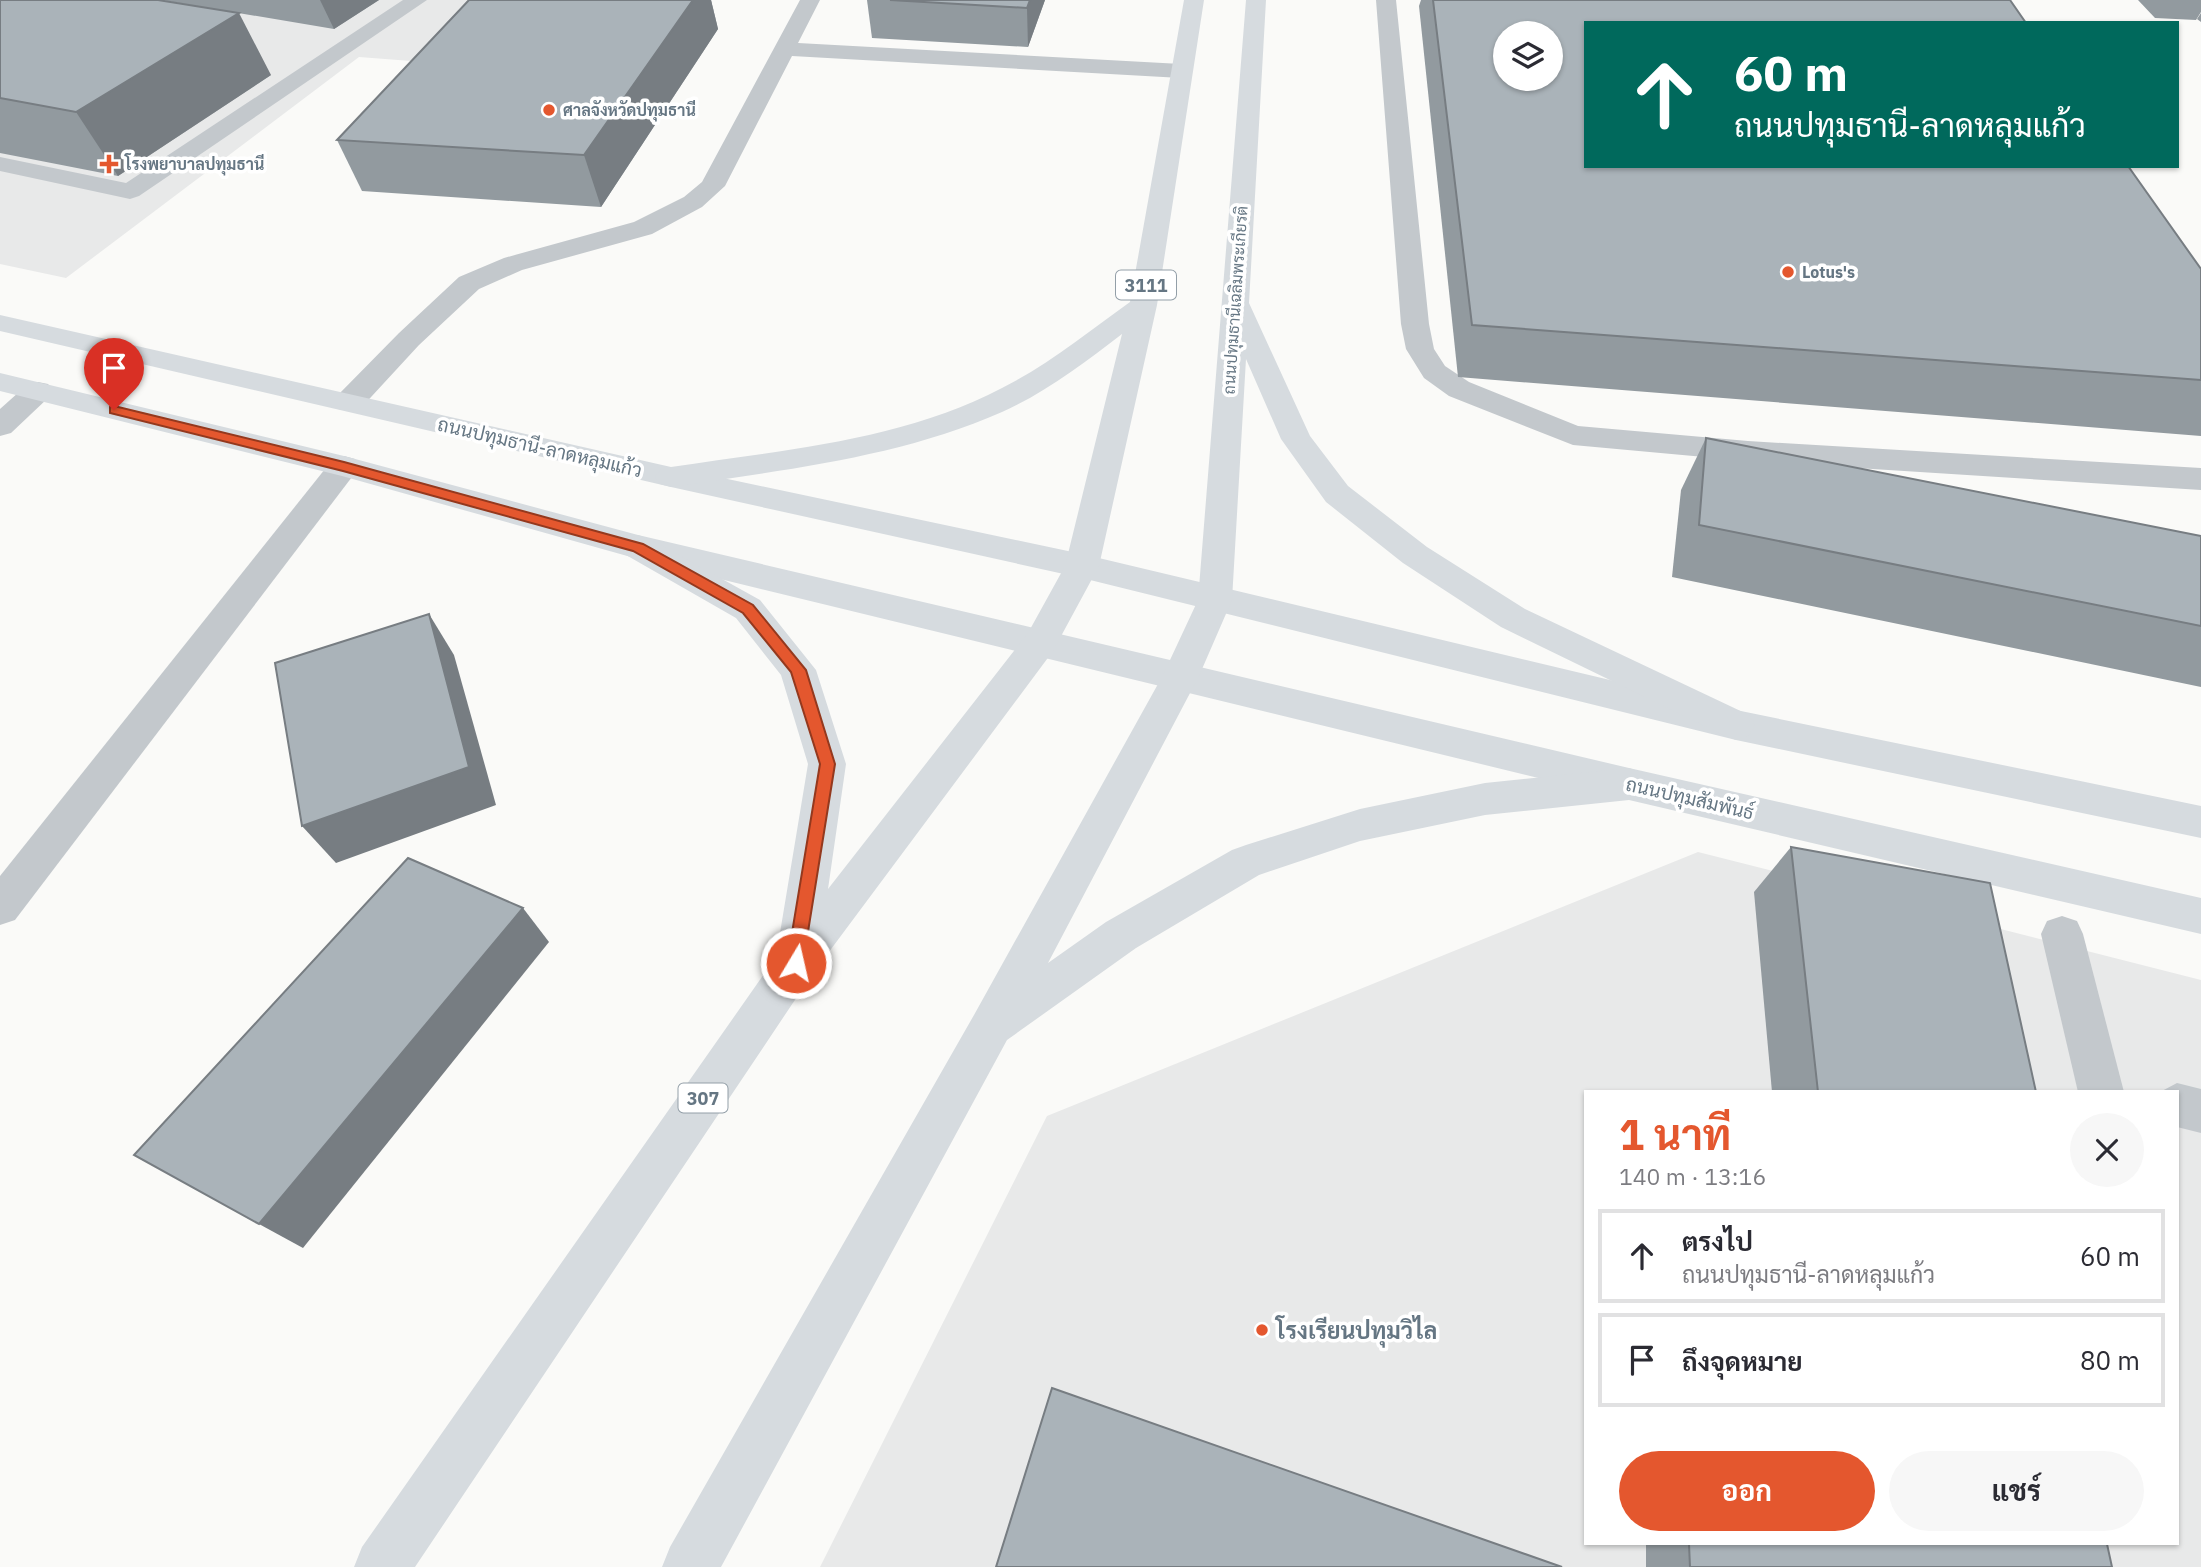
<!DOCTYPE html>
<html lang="th">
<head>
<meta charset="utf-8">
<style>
  :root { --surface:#fff; --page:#f7f7f7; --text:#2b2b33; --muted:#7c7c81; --line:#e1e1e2; --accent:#e4572e }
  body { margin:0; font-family:"IBM Plex Sans",Sarabun,sans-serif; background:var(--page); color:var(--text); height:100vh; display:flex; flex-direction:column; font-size:26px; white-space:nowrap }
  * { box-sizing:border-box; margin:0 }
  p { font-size:23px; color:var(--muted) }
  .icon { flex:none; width:38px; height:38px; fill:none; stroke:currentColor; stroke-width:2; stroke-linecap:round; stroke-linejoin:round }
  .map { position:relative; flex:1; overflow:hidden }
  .sheet { position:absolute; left:1584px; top:1090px; width:595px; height:455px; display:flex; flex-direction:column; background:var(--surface); border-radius:0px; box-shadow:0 2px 5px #0004 }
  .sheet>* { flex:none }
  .guide { position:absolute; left:1584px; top:21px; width:595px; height:147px; border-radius:0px; box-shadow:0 2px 5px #0004; background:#00695c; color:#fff; overflow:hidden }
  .tools { position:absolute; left:1493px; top:21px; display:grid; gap:14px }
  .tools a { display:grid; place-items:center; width:70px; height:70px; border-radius:50%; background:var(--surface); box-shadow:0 2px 5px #0004; font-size:35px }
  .pin { position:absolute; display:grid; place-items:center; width:60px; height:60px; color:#fff; margin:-72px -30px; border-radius:50% 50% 50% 0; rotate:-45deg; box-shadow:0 0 7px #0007 }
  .pin .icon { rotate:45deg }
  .me { position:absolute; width:77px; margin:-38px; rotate:9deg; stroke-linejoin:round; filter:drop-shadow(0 0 5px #0008) }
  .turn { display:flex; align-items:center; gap:24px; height:147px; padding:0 35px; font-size:32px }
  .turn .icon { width:91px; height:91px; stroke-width:2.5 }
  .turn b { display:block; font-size:49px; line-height:60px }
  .round { display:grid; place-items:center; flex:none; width:74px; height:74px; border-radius:37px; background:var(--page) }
  .headline { display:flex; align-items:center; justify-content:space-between; height:119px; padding:0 35px }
  h1 { font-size:42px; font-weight:700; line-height:52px; color:var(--accent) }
  .button { display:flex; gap:14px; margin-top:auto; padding:14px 35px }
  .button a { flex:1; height:80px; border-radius:42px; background:var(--accent); color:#fff; font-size:28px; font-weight:700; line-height:80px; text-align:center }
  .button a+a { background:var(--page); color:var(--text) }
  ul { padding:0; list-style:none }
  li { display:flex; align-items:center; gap:21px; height:94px; margin:0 14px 10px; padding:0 21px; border:4px solid var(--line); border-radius:0px }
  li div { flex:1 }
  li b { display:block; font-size:26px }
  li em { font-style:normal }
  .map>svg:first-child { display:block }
</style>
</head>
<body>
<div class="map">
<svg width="2201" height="1567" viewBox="0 0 2201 1567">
  <rect width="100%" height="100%" fill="#fafaf8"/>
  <g fill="#e8e9e9" fill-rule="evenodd">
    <polygon points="0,0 510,0 450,64 359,57 66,278 0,264"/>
    <path d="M1698,852L2201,980V1567H820L1047,1116ZM1586,1092H2177V1544H1586Z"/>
  </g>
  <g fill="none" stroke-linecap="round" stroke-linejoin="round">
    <g fill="#c3c8cc" fill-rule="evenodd">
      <polygon points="403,0 427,0 139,196 130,199 0,171 0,157 126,183"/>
      <polygon points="1376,0 1396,0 1429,324 1434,349 1445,366 1469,382 1578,426 1748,441 2201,468 2201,490 1748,461 1573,445 1449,396 1424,378 1406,349 1401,324"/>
      <polygon points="2062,916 2077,921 2083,934 2124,1092 2078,1092 2041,934 2047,921"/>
      <polygon points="2177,1083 2201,1089 2201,1133 2177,1127 2177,1092 2160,1092"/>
    </g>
    <g fill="#c3c8cc" fill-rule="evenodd">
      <polygon points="800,0 820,0 798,43 1181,64 1189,66 1192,71 1189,76 1181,78 792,56 725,186 702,207 652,234 522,270 479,289 419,345 360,409 349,411 338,409 334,402 338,395 399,333 459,277 504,258 634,222 684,197 702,182"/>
      <polygon points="38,382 48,384 53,391 48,398 11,433 0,436 0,409 28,384"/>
      <polygon points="344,456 355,459 360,466 355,473 15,920 0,925 0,876 333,459"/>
    </g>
    <g fill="#d6dbdf" fill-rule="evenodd">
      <polygon points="0,315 671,467 1082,554 1736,710 2201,806 2201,838 1736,740 1082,578 671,487 0,331"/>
      <polygon points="0,373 344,456 638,535 1629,768 2201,898 2201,934 1629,800 638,559 342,476 0,391"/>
    </g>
    <g fill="#d6dbdf" fill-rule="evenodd">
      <path d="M1184,0H1204L1157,305L1099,566L1053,651L811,976L415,1567H354L362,1547L776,957L808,764L781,675L736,618L626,555L621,547L626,539L638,535L650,539L760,600L816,670L846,764L828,889L1028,633L1065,566L1122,334C1084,363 1045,393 1002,412C898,458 782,470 671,487L660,484L655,477L660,470L671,467C782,450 901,441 1002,388C1048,365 1088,332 1130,302Z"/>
      <polygon points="1246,0 1266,0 1249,303 1310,436 1348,486 1427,547 1525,609 1749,715 1755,725 1749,735 1736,740 1723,735 1501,627 1403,563 1326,502 1281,439 1246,359 1232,600 1199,676 1048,963 1106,922 1232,850 1246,845 1360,809 1485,783 1629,768 1643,773 1648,784 1643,795 1629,800 1485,815 1360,841 1259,875 1136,948 1007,1040 721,1567 662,1567 670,1547 974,1015 1163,675 1198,600"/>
    </g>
  </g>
  <g fill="#929a9f">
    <polygon points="0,0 271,75 118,176 0,153"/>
    <polygon points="161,0 379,0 334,29"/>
    <polygon points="469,0 711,0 718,29 601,207 362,191 337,140"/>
    <polygon points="867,0 1045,0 1028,47 872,38"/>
    <polygon points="1421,0 2010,0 2201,380 2201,436 1458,377 1419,6"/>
    <polygon points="2138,0 2201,0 2201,12 2196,20 2155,18"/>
    <polygon points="2201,13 2201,22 2197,19"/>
    <polygon points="1706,438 2201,536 2201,687 1672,577 1681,490"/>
    <polygon points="1791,847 2036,1092 1772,1092 1754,892"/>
    <polygon points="1646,1544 2107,1544 2112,1567 1646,1567"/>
  </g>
  <g fill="#777d82">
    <polygon points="320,0 379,0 334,29"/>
    <polygon points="693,0 711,0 718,29 601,207 584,155"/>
    <polygon points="1030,0 1045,0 1028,47 1027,8"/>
    <polygon points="239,13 271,75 118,176 76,112"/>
    <polygon points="429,614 454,655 496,805 336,863 302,826"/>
    <polygon points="523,908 549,942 303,1248 259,1224"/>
  </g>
  <g fill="#aab3b9" stroke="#777d82" stroke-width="2" fill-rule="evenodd">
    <polygon points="0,0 158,0 239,13 76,112 0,98"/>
    <polygon points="469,0 693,0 584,155 337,140"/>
    <polygon points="890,0 1030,0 1027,8"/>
    <path d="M1433,0H2010L2026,23H1586V166H2128L2201,269V380L1472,325ZM1505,33H1550V79H1505Z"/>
    <polygon points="1706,438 2201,536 2201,626 1699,525"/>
    <polygon points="429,614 469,767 302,826 275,663"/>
    <polygon points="1791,847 1990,883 2036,1092 1818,1092"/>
    <polygon points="408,858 523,908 259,1224 134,1155"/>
    <polygon points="1052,1388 1562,1567 996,1567"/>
    <polygon points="1689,1544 2107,1544 2112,1567 1690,1567"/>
  </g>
  <polygon fill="#e4572e" stroke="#94391e" stroke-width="2" points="114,406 344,462 643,544 753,605 806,670 835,764 802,969 796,971 790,969 787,963 820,764 791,672 743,613 633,551 343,471 110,413 110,407"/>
  <g fill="#e4572e" stroke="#fff" stroke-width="2.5">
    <circle cx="549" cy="110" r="7"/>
    <path d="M105.5 153.5h7v7h7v7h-7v7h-7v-7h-7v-7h7z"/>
    <circle cx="1788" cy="272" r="7"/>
    <circle cx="1262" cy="1330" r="7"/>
  </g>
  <g text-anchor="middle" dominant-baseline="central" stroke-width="7" stroke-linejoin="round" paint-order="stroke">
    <g font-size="16" font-weight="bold" fill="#657683" stroke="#fff" text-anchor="start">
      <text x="563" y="110">ศาลจังหวัดปทุมธานี</text>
      <text x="125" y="164">โรงพยาบาลปทุมธานี</text>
      <text x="1802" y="272">Lotus's</text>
    </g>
    <g font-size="16" fill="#657683" stroke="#fff">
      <text transform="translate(1235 300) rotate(-86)">ถนนปทุมธานีเฉลิมพระเกียรติ</text>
    </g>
    <g fill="#fff" stroke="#939fa8" stroke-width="2">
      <rect x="1116" y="270.5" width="60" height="29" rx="5"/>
      <rect x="678.5" y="1083.5" width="49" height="29" rx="5"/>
    </g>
    <g font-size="18" font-weight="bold" fill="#657683">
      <text x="1146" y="285">3111</text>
      <text x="703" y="1098">307</text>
    </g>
    <g font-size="19" fill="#657683" stroke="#fff">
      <text transform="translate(540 447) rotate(13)">ถนนปทุมธานี-ลาดหลุมแก้ว</text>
      <text transform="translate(1690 798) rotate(13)">ถนนปทุมสัมพันธ์</text>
    </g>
    <g font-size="23" font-weight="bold" fill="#657683" stroke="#fff" text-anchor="start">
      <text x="1276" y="1330">โรงเรียนปทุมวิไล</text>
    </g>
  </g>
</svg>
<div class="tools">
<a><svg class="icon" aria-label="layers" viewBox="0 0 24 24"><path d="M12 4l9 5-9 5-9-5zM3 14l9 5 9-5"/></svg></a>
</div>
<div class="pin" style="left:114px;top:410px;background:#d93025"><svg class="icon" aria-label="arrive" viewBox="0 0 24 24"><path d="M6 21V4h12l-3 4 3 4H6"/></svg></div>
<svg class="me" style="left:796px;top:963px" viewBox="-20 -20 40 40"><circle r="17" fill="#e4572e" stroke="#fff" stroke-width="3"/><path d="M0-11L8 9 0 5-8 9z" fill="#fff"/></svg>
<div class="guide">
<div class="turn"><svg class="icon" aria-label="ahead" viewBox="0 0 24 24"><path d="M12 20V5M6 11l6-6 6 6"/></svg><div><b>60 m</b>ถนนปทุมธานี-ลาดหลุมแก้ว</div></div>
</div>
<section class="sheet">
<div class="headline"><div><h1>1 นาที</h1><p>140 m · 13:16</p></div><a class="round"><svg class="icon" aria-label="close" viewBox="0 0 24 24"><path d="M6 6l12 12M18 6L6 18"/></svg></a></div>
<ul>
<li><svg class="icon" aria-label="ahead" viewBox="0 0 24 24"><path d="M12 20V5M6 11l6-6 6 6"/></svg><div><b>ตรงไป</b><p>ถนนปทุมธานี-ลาดหลุมแก้ว</p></div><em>60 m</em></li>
<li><svg class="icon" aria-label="arrive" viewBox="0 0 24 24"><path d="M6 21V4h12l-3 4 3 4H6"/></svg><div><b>ถึงจุดหมาย</b></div><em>80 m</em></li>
</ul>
<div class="button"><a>ออก</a><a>แชร์</a></div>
</section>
</div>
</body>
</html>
